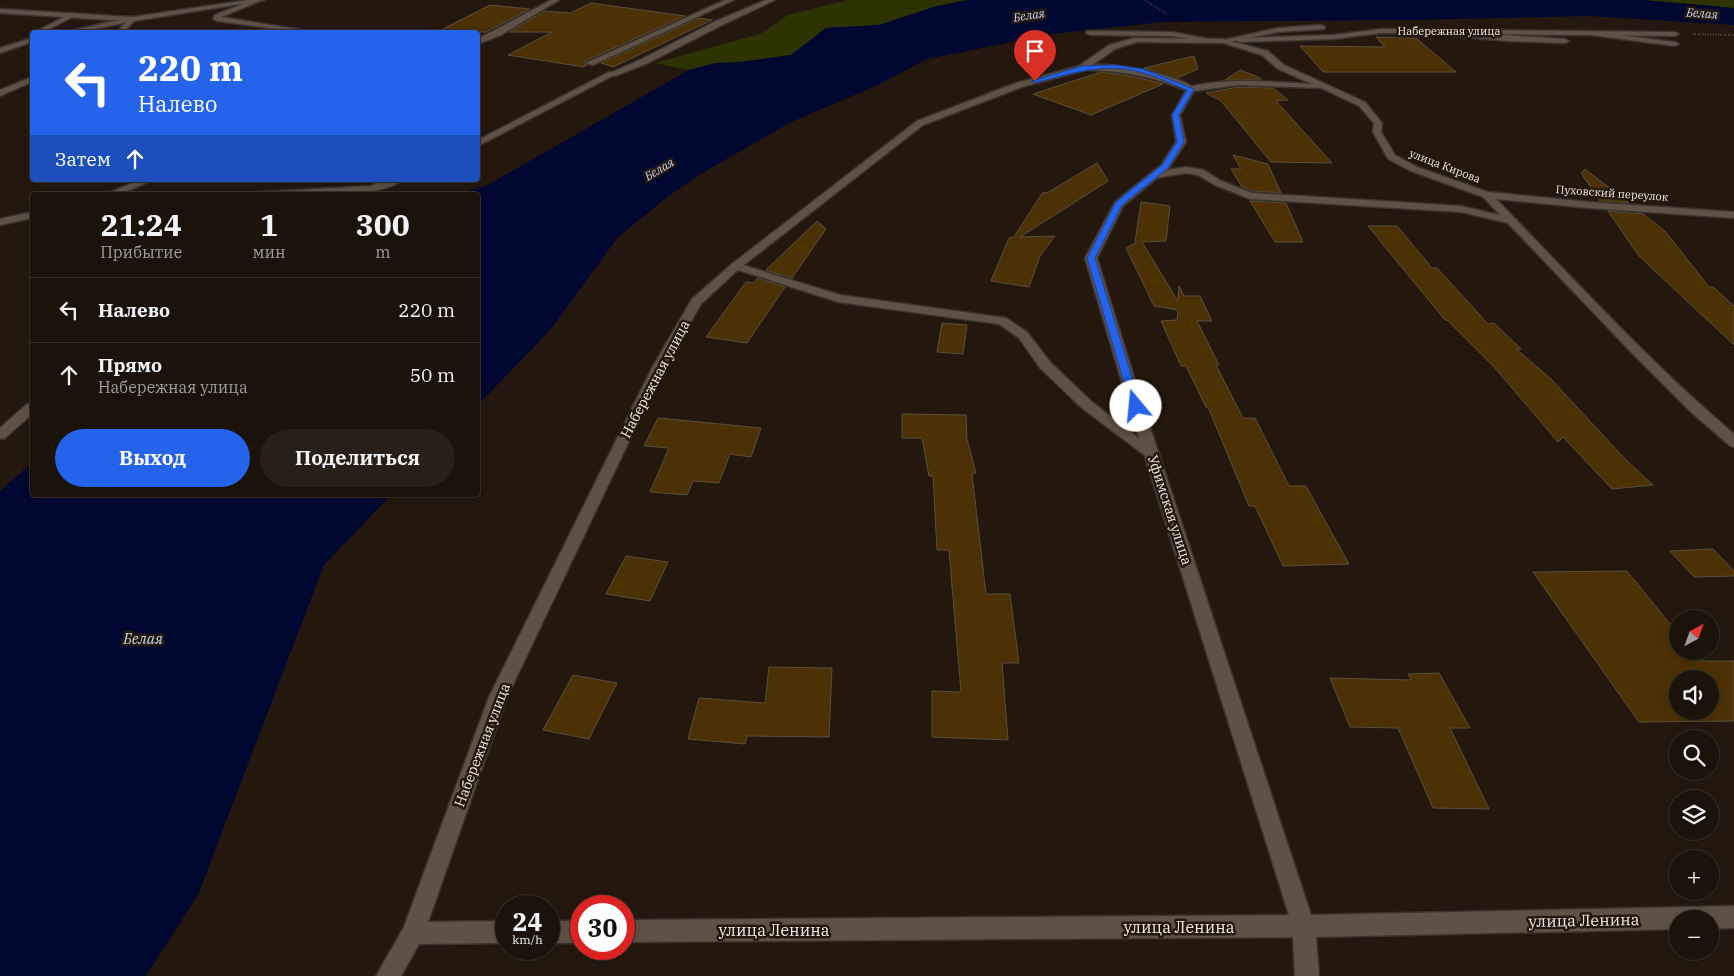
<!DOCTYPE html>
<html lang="ru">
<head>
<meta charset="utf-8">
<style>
  :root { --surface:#1b120a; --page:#282018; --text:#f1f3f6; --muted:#a09e9c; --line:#39322b; --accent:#2563eb }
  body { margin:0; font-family:"IBM Plex Serif",serif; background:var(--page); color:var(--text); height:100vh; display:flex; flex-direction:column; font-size:19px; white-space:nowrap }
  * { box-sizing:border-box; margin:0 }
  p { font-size:16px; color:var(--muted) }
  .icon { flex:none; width:28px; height:28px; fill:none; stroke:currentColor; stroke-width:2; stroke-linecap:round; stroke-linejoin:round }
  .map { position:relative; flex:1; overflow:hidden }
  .sheet { position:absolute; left:30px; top:192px; width:450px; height:305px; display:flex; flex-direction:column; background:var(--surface); border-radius:5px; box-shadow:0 2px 8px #0003,0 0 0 1px var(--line) }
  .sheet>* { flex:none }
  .hud { position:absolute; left:30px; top:30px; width:450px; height:152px; border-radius:5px; box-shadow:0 2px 8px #0003,0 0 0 1px var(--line); background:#2563eb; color:#fff; overflow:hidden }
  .needle { width:32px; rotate:41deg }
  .controls { position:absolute; left:1669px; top:610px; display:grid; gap:10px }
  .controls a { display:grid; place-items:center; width:50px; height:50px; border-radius:50%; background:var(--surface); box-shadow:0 2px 8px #0003,0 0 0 1px var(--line); font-size:25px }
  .speed { position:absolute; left:495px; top:895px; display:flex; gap:10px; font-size:25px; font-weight:700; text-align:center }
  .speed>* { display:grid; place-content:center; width:65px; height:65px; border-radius:50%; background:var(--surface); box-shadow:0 2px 8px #0003,0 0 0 1px var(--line); line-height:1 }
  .speed small { font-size:12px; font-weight:400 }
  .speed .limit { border:8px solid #d22; background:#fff; color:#111 }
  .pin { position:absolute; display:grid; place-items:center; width:42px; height:42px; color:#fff; margin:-51px -21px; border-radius:50% 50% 50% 0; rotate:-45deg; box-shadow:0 0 5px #0007 }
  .pin .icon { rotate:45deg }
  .me { position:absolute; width:55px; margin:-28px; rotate:343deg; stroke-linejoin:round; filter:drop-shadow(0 0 4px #0008) }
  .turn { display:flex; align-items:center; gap:18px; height:105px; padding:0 25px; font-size:22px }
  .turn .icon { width:65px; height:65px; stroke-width:2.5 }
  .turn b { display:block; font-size:35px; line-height:42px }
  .then { display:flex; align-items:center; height:48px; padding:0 25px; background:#0003; gap:10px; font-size:19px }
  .eta { display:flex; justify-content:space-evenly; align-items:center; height:85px; text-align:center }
  .eta b { font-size:30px; font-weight:800; line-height:35px }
  .primary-button { display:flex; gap:10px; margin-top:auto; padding:10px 25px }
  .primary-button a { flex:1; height:58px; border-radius:30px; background:var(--accent); color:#fff; font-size:20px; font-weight:800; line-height:58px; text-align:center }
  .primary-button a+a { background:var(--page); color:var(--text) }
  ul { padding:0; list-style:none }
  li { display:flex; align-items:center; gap:15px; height:65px; padding:0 25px; border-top:1px solid var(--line) }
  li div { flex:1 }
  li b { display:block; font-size:19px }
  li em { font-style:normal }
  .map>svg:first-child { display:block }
</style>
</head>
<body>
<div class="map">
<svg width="1734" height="976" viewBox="0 0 1734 976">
  <rect width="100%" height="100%" fill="#24180e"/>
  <g fill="#2d3303">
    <polygon points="848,0 967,0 937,6 879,25 826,28 791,55 741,62 716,63 689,70 655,63 760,34 788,15"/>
    <polygon points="1642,0 1734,0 1734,8"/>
  </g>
  <g fill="#000731">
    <polygon points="967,0 1642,0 1734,8 1734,25 1589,16 1408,20 1162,22 1052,34 927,59 878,85 789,123 701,174 670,195 618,237 551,329 478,405 478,195 451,195 486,186 689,70 716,63 741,62 791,55 826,28 879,25 937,6"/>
    <polygon points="32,463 32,495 391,495 324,565 198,895 146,976 0,976 0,491"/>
  </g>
  <g fill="#4c3104" stroke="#594e40" fill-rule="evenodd">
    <polygon points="591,3 685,16 585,61 584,64 587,65 584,67 508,55 552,32 509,32 545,11 570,13"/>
    <polygon points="490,5 530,9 486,32 437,32"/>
    <polygon points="699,18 712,20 613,67 601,63"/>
    <polygon points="1376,37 1416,38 1456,72 1323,72 1300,46 1385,47"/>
    <polygon points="1194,56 1198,69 1177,78 1144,68"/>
    <polygon points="1240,70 1258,77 1261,79 1225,80"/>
    <polygon points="1101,72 1136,77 1163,84 1091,115 1033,94"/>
    <polygon points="1238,87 1273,88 1288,100 1276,101 1332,163 1271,162 1221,101 1206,93"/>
    <polygon points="1233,155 1268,164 1281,193 1252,191 1242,187 1231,169 1241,169"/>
    <polygon points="1097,163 1108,181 1020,237 1055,236 1040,256 1029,287 991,281 1009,238 1014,237 1043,192 1047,193"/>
    <polygon points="1585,169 1629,203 1600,201 1581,173"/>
    <polygon points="1250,201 1286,203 1303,242 1275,242"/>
    <polygon points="1141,202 1170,206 1166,241 1142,242 1178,301 1179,286 1184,296 1200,296 1212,321 1197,321 1219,365 1216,365 1243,418 1255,418 1289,486 1306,486 1349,564 1283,566 1255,506 1249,506 1208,407 1206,407 1186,366 1181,366 1161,321 1177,320 1178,310 1154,306 1126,248 1137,242 1135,242"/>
    <polygon points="1608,211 1643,214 1665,231 1709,287 1713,287 1734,306 1734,345 1639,256"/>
    <polygon points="817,221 826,229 792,278 766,270"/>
    <polygon points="1368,226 1397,226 1432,268 1437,268 1488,324 1494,323 1521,349 1516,349 1551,379 1626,460 1653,485 1612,489 1563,437 1558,442 1495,368 1447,320 1445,320"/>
    <polygon points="758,278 785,287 747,343 706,337 746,282 753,283"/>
    <polygon points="942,323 967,325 963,354 937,352"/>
    <polygon points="902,414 966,415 967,439 976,473 972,474 986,594 1010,594 1019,663 1002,663 1008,740 932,737 932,691 961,692 949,550 937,550 933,476 929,476 922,438 902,438"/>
    <polygon points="658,418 761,428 751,457 730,454 719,483 693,481 687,495 650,492 669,448 644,446"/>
    <polygon points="1713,549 1734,571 1734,576 1694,577 1670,551"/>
    <polygon points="626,556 668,562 650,601 606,594"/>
    <path d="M1627,571L1678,634V651H1692L1700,661H1734V721L1639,722L1533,572ZM1678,679H1710V711H1678Z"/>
    <polygon points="769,667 832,668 829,737 747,736 745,744 688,739 699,698 765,703"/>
    <polygon points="1439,673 1470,728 1450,728 1489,809 1433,808 1398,728 1350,727 1330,678 1411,680 1408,674"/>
    <polygon points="573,675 617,683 589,739 543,730"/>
  </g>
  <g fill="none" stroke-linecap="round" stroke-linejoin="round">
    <g stroke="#3b322d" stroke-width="3">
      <g id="service">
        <polygon points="253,0 260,1 221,17 296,29 299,29 299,32 217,21 213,19 215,15"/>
        <polygon points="725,0 734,0 593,65 586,63"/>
        <polygon points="766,0 775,0 720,26 648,63 615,76 608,74 642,59 714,22"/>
        <polygon points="72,13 78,14 44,32 35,32"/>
        <polygon points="132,17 136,19 135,21 77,32 65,32"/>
        <polygon points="1321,25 1325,27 1324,29 1278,32 1223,43 1219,41 1278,28"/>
        <polygon points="1428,30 1565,39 1569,41 1565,43 1508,41 1431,34 1428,34"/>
        <polygon points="1087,31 1172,32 1214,40 1210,42 1172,36 1090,35 1086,33"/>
        <polygon points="1596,32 1675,42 1679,44 1675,46 1599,36 1596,36"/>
        <polygon points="32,38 32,42 0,53 0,48"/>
        <path d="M1079,66C1105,61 1175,72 1195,89L1188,91C1153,76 1120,70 1082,70L1078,68Z"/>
        <polygon points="1186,167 1204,170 1221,181 1252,193 1461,206 1516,219 1517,221 1512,224 1461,212 1250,199 1215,185 1198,175 1186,173 1155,178 1150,175 1155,172"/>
        <polygon points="736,263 840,295 1006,318 1027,332 1050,362 1092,402 1159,454 1157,457 1147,457 1082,408 1040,368 1019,338 999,324 838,302 732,268 730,266 732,264"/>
      </g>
    </g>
    <g stroke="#3b322d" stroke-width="3">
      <g id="minor">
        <polygon points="248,0 265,0 134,21 124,32 117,32 127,21 0,13 0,9 132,17"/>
        <polygon points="551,0 559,0 501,35 478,44 478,39"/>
        <polygon points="1381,29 1675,32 1679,34 1675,36 1381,33 1334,39 1239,42 1235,40 1239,38 1334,35"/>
        <path d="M1134,38L1223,39L1268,51L1284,65L1365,102L1382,123L1381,132L1395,155L1417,167L1488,192L1589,202L1734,212V218L1589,208L1496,199C1574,279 1649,362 1734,434V447L1729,445L1691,412L1632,353L1483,197L1411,171L1388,159L1373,132L1374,123L1359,106L1321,88L1238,85L1194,91L1180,115L1186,142L1168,169L1123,206L1097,258L1143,406L1311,915L1734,906V928L1710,929V919H1678V929L1316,937L1319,976H1295L1293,937L624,942V920L1289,915L1129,406L1085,258L1115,202L1161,165L1176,142L1172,115L1188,87C1229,77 1270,82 1312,84L1278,69L1262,55L1223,43L1137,42L1115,49L1085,70L1022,87L923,125L740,268L701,304L664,368L507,697L428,922L506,921V943L419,944L401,976H376L404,927L489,697L652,368L692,299L732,264L917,121L1016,83L1079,66L1109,45Z"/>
        <polygon points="609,72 616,74 478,146 478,140"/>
        <polygon points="32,77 32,82 0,96 0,90"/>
        <polygon points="139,180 153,180 118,195 104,195"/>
        <path d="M387,180H402C380,200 288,195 257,195L262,192L370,186Z"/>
        <polygon points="32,212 32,218 0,225 0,219"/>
        <polygon points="32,403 32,414 5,438 0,439 0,428 27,404"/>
        <rect x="549" y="921" width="32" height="22"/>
      </g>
    </g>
    <g stroke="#867c73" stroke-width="2" stroke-dasharray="0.5 2" stroke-linecap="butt">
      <polyline points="1145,0 1168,15"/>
      <polyline points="1693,34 1734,35"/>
    </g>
    <use href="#service" fill="#5f5145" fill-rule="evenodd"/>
    <use href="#minor" fill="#5f5145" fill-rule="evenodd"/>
  </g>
  <path fill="#2563eb" stroke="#184099" d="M1115,65L1143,69L1194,89L1179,115L1184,142L1168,168L1122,205L1095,258L1141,406L1136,409L1131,406L1087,258L1116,202L1162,165L1177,142L1172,115L1187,90C1172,84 1156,76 1140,72C1105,62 1069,74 1035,83L1032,81L1082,66Z"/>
  <g text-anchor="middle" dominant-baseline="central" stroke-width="5" stroke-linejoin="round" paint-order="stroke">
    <g font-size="11" fill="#f2eae2" stroke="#24180e">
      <text x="1449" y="31">Набережная улица</text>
      <text transform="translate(1445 166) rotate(21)">улица Кирова</text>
      <text transform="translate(1612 193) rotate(4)">Пуховский переулок</text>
    </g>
    <g font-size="12" font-style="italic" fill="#c6d7f5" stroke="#24180e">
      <text transform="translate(1702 13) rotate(4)">Белая</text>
      <text transform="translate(1029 15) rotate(-9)">Белая</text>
      <text transform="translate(659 169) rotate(-31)">Белая</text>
    </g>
    <g font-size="14" fill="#f2eae2" stroke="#24180e">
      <text transform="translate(655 379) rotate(-62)">Набережная улица</text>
      <text transform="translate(1170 510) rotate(72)">Уфимская улица</text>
      <text transform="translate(482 745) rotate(-69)">Набережная улица</text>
    </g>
    <g font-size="15" font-style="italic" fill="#c6d7f5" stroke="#24180e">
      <text x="143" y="638">Белая</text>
    </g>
    <g font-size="16" fill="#f2eae2" stroke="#24180e">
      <text transform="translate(1584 920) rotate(-1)">улица Ленина</text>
      <text x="1179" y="927">улица Ленина</text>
      <text x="774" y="930">улица Ленина</text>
    </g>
  </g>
</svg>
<div class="controls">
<a><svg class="needle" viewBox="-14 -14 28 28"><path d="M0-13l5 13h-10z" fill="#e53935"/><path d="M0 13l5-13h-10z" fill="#a09e9c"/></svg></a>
<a><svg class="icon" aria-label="sound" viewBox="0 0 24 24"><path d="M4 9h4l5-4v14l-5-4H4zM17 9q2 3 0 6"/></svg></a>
<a><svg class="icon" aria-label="search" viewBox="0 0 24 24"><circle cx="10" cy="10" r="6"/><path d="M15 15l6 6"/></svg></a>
<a><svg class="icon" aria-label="layers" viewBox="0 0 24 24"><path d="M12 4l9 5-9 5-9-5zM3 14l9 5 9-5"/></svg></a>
<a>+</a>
<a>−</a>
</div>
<div class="speed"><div>24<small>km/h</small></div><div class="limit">30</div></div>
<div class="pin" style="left:1035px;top:81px;background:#d93025"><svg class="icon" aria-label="arrive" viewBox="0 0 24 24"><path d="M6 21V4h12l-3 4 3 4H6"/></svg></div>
<svg class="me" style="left:1136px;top:406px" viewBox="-20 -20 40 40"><circle r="19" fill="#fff"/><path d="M0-13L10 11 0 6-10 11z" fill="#2563eb"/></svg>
<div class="hud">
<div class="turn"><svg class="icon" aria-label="left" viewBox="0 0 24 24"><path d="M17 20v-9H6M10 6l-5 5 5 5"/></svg><div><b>220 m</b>Налево</div></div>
<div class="then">Затем<svg class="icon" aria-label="ahead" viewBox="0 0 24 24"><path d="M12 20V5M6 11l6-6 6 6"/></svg></div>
</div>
<section class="sheet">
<div class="eta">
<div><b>21:24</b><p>Прибытие</p></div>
<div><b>1</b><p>мин</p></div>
<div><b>300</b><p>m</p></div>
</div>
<ul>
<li><svg class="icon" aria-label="left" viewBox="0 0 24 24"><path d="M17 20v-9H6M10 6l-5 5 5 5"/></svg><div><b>Налево</b></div><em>220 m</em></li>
<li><svg class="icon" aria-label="ahead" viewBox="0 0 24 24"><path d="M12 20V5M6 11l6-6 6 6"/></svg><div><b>Прямо</b><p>Набережная улица</p></div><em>50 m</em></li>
</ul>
<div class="primary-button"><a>Выход</a><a>Поделиться</a></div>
</section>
</div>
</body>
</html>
